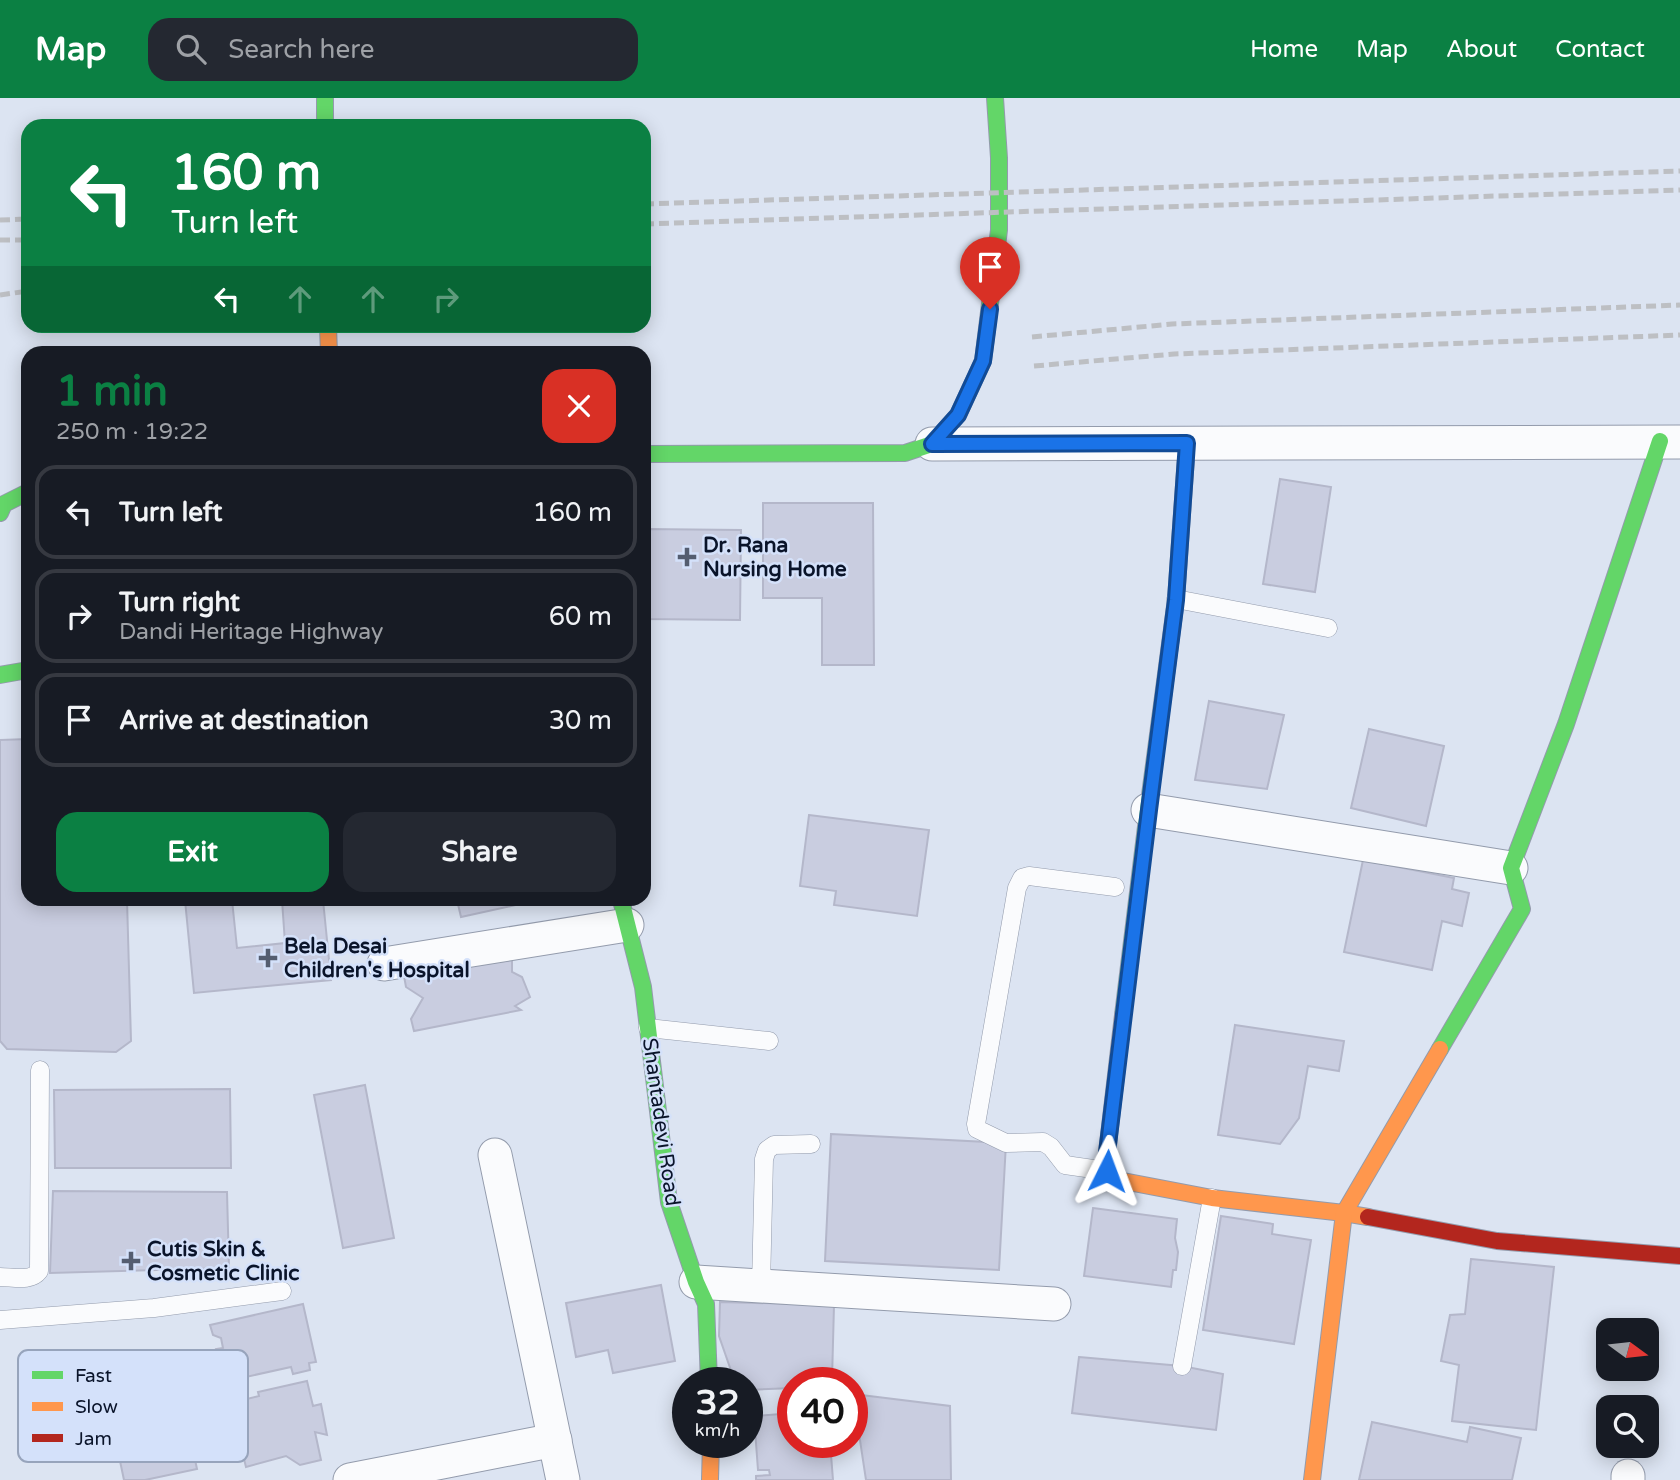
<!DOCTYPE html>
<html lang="en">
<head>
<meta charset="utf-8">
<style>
  :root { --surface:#171b24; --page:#242831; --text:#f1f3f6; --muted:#9ea1a6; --line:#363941; --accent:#0b8043 }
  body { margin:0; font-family:"Varela Round",sans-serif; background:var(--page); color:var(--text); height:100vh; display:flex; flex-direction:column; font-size:26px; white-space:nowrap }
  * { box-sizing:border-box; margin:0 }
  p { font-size:23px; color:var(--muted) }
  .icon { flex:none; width:38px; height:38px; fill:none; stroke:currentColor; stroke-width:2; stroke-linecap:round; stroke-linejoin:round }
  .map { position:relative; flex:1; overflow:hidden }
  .side { position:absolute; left:21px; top:248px; width:630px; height:560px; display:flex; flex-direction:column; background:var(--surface); border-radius:21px; box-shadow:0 4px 18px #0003 }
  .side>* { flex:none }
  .hud { position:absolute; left:21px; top:21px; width:630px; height:214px; border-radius:21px; box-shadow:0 4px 18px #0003; background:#0b8043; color:#fff; overflow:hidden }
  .needle { width:46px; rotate:105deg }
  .buttons { position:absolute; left:1596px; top:1220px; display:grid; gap:14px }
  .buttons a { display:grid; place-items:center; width:63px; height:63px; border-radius:14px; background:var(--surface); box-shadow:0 4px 18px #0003; font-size:35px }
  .speed { position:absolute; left:672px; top:1269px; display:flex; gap:14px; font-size:35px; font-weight:700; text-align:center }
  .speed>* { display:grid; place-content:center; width:91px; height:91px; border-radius:50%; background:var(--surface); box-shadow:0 4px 18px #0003; line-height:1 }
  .speed small { font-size:18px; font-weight:400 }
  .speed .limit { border:10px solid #d22; background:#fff; color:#111 }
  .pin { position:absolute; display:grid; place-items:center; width:60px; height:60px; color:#fff; margin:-72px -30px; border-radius:50% 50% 50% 0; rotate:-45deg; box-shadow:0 0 7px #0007 }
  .pin .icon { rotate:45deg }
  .me { position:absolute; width:77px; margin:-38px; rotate:3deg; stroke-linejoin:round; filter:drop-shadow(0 0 5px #0008) }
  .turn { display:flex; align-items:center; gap:24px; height:147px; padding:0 35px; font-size:32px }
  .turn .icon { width:91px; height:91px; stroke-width:2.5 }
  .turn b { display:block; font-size:49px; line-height:60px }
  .lanes { display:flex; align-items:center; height:66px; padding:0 35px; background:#0003; justify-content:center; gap:35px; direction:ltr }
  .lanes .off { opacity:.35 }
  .round { display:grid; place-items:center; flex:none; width:74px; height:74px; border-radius:21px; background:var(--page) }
  .summary { display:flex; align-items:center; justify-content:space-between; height:119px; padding:0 35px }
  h1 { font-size:42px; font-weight:700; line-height:52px; color:var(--accent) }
  .cta { display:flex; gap:14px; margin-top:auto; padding:14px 35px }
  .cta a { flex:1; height:80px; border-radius:21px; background:var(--accent); color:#fff; font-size:28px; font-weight:700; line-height:80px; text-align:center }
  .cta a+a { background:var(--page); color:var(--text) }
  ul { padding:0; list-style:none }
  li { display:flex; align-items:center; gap:21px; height:94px; margin:0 14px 10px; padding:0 21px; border:4px solid var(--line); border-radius:21px }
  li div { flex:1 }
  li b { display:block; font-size:26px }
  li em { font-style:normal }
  header { display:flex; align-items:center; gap:42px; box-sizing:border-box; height:98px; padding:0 35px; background:var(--accent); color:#fff }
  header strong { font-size:33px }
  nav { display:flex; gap:38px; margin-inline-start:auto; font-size:24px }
  .search { width:490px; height:63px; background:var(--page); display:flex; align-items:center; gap:18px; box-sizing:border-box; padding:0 24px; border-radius:21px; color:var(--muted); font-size:26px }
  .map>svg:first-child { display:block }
</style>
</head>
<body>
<header>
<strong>Map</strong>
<div class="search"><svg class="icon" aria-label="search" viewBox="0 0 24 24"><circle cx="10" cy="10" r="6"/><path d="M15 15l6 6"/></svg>Search here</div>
<nav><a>Home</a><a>Map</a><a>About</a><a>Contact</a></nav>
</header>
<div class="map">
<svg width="1680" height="1382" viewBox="0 0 1680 1382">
  <rect width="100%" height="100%" fill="#dce4f2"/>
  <g fill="#c9cde0" stroke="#b4b7ca" stroke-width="2">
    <polygon points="1280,381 1331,389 1315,494 1263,486"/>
    <polygon points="763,405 873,405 874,567 822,567 822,500 763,500"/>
    <polygon points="644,431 741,432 740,522 644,521"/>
    <polygon points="1209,603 1284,617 1267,691 1195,682"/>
    <polygon points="1369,631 1444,648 1426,728 1351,710"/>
    <polygon points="28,641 28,802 127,802 131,943 116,954 7,951 0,943 0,642"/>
    <polygon points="809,717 929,732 917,818 834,807 836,793 800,788"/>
    <polygon points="1363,762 1454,780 1452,791 1469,795 1462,828 1442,823 1432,872 1344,854"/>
    <polygon points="185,802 232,802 237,850 285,845 282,802 323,802 331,882 194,895"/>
    <polygon points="457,802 538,802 461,819"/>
    <polygon points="512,862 512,874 522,879 530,899 515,908 521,912 414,933 411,921 423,900 406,889 404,878"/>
    <polygon points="1235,927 1344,943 1339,973 1308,968 1299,1020 1280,1046 1218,1037"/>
    <polygon points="365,987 394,1140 343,1150 314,997"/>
    <polygon points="230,991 231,1070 55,1070 54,992"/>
    <polygon points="831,1036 1006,1045 999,1172 825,1163"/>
    <polygon points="53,1093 227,1094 229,1170 50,1175"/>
    <polygon points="1093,1110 1177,1121 1175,1140 1178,1154 1176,1172 1173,1172 1171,1189 1084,1178"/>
    <polygon points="1221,1118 1273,1126 1272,1136 1311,1142 1294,1246 1203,1232"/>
    <polygon points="1471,1161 1554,1169 1536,1332 1452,1323 1459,1267 1441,1263 1450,1217 1465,1216"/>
    <polygon points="661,1187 675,1263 613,1275 608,1252 576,1259 566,1205"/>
    <polygon points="720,1204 834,1207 832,1282 804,1281 802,1284 793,1284 793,1290 747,1292 747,1284 735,1284 719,1238"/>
    <polygon points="303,1206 316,1264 309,1265 310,1272 293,1276 291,1269 241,1280 243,1287 225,1291 216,1251 223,1250 221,1240 213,1237 210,1227"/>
    <polygon points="154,1252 156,1265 183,1258 194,1303 107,1323 104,1297 110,1295 106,1271 127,1268 124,1255"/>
    <polygon points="1079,1259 1182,1268 1223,1276 1216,1332 1072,1315"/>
    <polygon points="307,1283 313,1308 321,1306 327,1337 315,1334 321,1362 300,1367 286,1358 246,1369 243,1357 233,1353 230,1336 224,1333 218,1308 259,1298 258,1294"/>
    <polygon points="853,1296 950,1308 951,1382 866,1382"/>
    <polygon points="184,1310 197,1371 145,1382 124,1382 112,1325"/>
    <polygon points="793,1315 793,1344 830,1344 833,1382 756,1382 756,1378 770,1377 769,1372 758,1372 754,1318"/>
    <polygon points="1372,1324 1467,1344 1470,1329 1521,1340 1512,1382 1359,1382"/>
  </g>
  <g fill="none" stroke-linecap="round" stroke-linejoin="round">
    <g stroke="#939bac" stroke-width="19">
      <g id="lane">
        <polyline points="1176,501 1328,530"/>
        <polyline points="648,930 769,943"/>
        <polyline points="1107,1073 1065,1067 1051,1049 1043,1044 1006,1045 977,1031 976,1026 1017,790 1022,780 1029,778 1115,789"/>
        <path d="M0,1179C13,1179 31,1184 39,1173L40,972"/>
        <polyline points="761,1188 764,1061 767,1052 774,1047 811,1046"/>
        <polyline points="0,1222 154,1210 282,1193"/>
        <polyline points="1182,1268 1212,1100"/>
      </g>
    </g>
    <g stroke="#939bac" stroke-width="35">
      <g id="street">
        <polyline points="932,346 1680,344"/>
        <polyline points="1148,712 1511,770"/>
        <polyline points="384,866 627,827"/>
        <polyline points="495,1057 563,1382"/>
        <polyline points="696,1184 1054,1206"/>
        <polyline points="350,1382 555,1342"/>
        <polyline points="1628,1382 1628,1378"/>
      </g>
    </g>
    <g stroke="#939bac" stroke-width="18">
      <g id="fast">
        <polyline points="325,0 325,28"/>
        <polyline points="644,356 905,355 932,346 958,317 983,263 999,132 999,60 995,0"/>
        <polyline points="0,415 4,406 28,394"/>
        <polyline points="0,577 28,572"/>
        <polyline points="621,802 643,889 669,1104 696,1184 706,1206 709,1284"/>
        <polyline points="1123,917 1148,712 1176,501 1187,345"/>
        <polyline points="1440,951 1522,811 1511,770 1566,626 1660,343"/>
      </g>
    </g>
    <g stroke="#939bac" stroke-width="18">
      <g id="slow">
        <polyline points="328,228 329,256"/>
        <path d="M1123,917L1106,1063C1107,1074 1112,1079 1123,1083L1212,1100L1344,1115L1368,1119"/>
        <polyline points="710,1382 711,1344"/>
        <polyline points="1312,1382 1344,1115 1440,951"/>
      </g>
    </g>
    <g stroke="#939bac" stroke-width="18">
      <polyline id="jam" points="1368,1119 1497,1143 1680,1158"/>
    </g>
    <use href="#lane" stroke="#fafbfd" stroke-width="18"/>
    <use href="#street" stroke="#fafbfd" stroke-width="33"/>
    <use href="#fast" stroke="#63d668" stroke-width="16"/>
    <use href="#slow" stroke="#ff974d" stroke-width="16"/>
    <use href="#jam" stroke="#b3261e" stroke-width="16"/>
    <g stroke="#bdbfc3" stroke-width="5" stroke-dasharray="10 5" stroke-linecap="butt">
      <polyline points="644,106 1680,73"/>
      <polyline points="0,122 28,121"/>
      <polyline points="644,126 1680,92"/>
      <polyline points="0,142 28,142"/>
      <polyline points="0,197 28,193"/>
      <polyline points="1032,239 1172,226 1680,207"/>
      <polyline points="1034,268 1174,256 1680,237"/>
    </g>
  </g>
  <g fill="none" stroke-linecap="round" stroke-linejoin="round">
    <g stroke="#114b97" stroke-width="18">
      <polyline id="route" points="990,211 983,263 958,317 932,346 1187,345 1176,502 1149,712 1106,1063 1107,1073"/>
    </g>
    <use href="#route" stroke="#1a73e8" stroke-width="12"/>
  </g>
  <g fill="#545d70" stroke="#d4e1fa" stroke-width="2.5">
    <path d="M683.5 448.5h7v7h7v7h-7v7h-7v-7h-7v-7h7z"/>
    <path d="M264.5 849.5h7v7h7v7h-7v7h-7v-7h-7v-7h7z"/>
    <path d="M127.5 1152.5h7v7h7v7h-7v7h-7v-7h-7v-7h7z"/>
  </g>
  <g text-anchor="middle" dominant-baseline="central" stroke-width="5" stroke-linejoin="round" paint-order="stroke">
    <g font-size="21" font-weight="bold" fill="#0a142a" stroke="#d4e1fa" text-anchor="start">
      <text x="703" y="447">Dr. Rana<tspan x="703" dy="24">Nursing Home</tspan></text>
      <text x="284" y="848">Bela Desai<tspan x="284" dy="24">Children's Hospital</tspan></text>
      <text x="147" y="1151">Cutis Skin &amp;<tspan x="147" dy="24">Cosmetic Clinic</tspan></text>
    </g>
    <g font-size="21" fill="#0a142a" stroke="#d4e1fa">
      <text transform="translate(661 1024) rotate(82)">Shantadevi Road</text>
    </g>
  </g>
  <rect x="18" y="1252" width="230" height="112" rx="10" fill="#d4e1fa" stroke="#97a4bc" stroke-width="2"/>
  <rect x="32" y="1273" width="31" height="8" fill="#63d668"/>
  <rect x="32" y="1304" width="31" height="9" fill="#ff974d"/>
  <rect x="32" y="1336" width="31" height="8" fill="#b3261e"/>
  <g font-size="19" fill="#0a142a">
    <text x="75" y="1284">Fast</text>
    <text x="75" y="1315">Slow</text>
    <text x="75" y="1347">Jam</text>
  </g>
</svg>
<div class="buttons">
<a><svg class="needle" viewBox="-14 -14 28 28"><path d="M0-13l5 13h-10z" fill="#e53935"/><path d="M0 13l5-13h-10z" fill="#9ea1a6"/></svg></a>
<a><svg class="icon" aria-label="search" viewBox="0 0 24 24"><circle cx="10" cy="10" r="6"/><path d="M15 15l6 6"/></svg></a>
</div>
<div class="speed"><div>32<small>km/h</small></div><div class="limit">40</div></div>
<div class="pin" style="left:990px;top:211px;background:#d93025"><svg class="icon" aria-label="arrive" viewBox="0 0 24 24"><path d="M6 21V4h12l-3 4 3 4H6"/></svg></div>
<svg class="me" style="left:1107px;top:1073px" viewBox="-20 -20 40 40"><path d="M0-17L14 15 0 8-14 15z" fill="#1a73e8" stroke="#fff" stroke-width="4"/></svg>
<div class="hud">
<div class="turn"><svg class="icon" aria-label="left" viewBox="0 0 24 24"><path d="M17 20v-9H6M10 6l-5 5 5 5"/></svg><div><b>160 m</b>Turn left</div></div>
<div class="lanes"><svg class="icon" aria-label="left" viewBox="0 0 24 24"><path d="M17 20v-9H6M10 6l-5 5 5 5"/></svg><svg class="icon off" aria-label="ahead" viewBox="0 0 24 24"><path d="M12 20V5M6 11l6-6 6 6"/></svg><svg class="icon off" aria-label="ahead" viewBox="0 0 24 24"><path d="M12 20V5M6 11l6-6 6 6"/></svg><svg class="icon off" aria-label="right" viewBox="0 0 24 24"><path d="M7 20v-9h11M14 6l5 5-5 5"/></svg></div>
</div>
<section class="side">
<div class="summary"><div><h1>1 min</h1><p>250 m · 19:22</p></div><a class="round" style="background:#d93025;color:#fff"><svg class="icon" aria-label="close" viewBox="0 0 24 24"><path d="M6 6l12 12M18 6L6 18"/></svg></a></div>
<ul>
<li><svg class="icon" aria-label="left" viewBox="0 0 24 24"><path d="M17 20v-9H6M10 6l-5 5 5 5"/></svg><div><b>Turn left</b></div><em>160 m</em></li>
<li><svg class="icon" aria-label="right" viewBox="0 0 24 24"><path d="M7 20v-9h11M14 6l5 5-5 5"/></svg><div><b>Turn right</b><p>Dandi Heritage Highway</p></div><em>60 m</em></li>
<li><svg class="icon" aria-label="arrive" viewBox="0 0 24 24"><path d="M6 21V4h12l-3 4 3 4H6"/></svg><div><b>Arrive at destination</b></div><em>30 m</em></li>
</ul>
<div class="cta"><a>Exit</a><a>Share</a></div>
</section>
</div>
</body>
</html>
